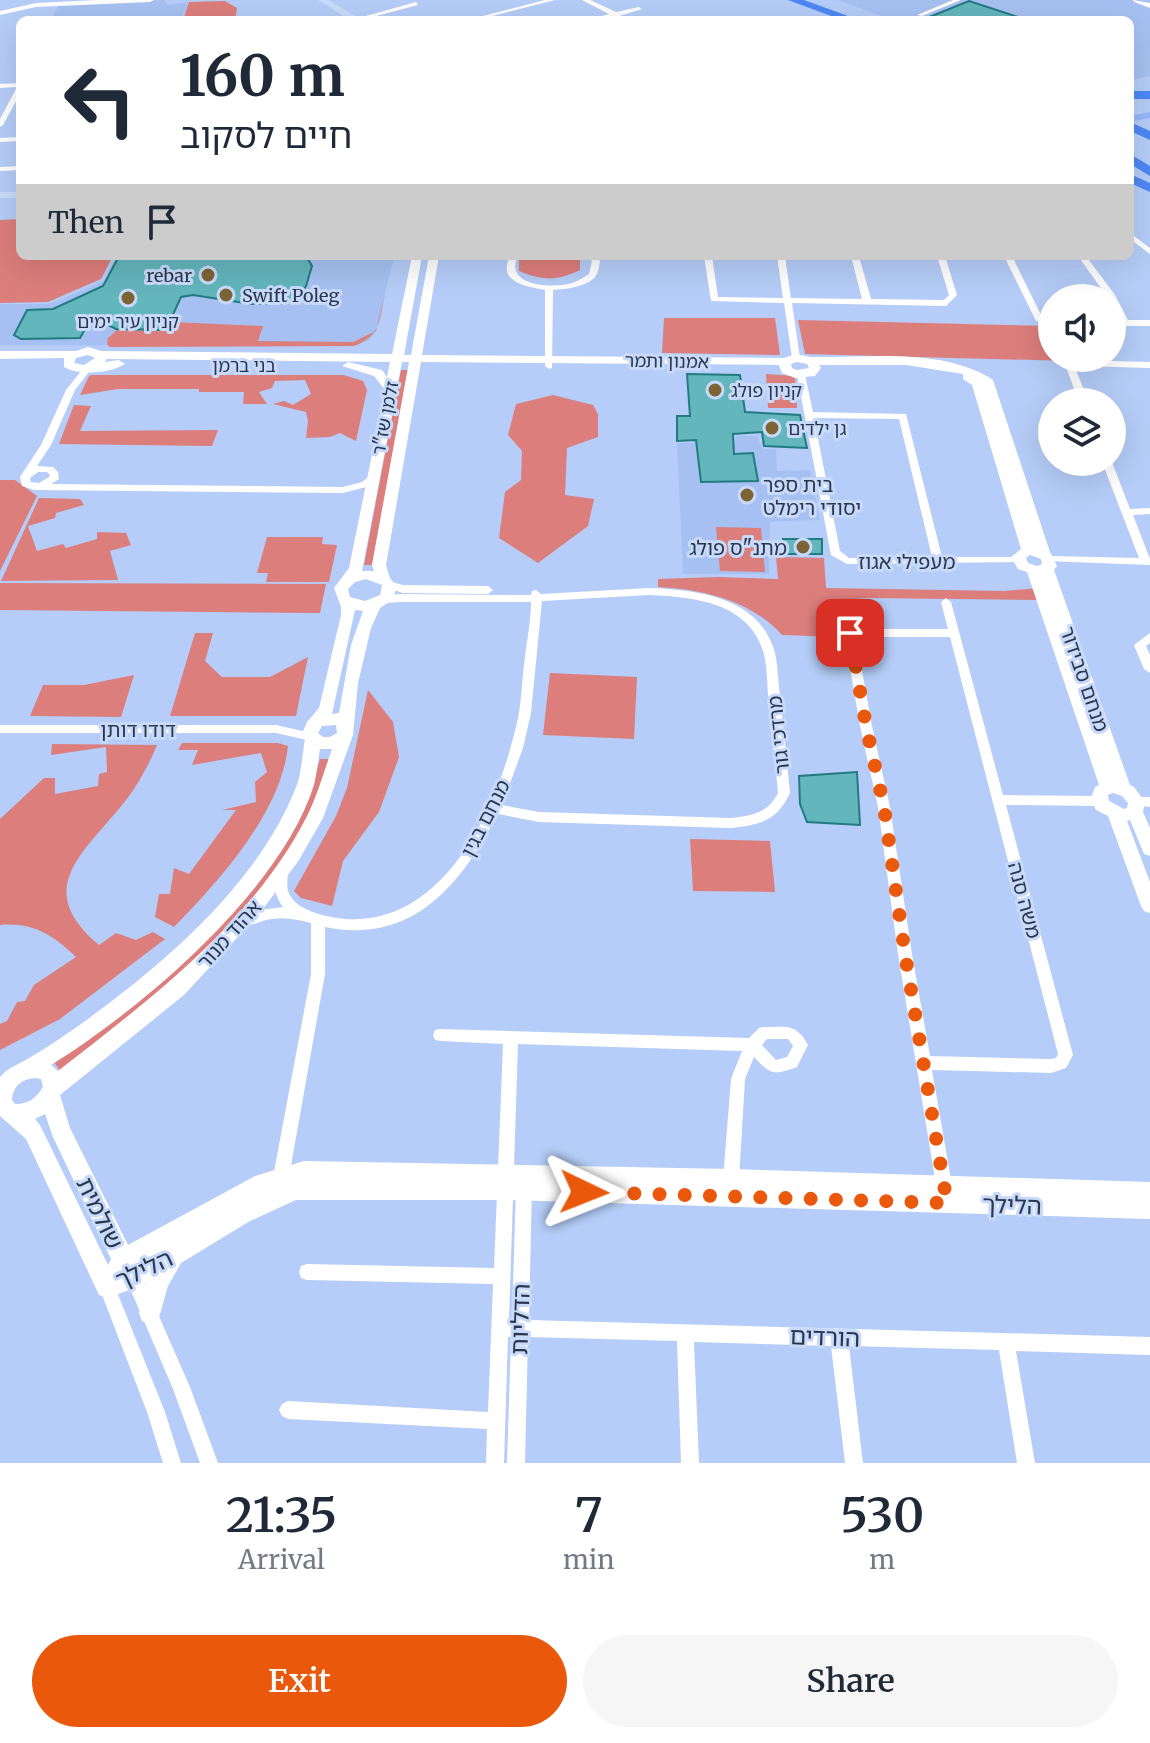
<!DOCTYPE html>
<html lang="en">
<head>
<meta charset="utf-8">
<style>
  :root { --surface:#fff; --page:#f6f6f7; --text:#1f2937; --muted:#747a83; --accent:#ea580c }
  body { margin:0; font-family:Merriweather,"Noto Sans Hebrew",serif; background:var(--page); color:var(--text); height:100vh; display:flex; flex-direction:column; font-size:30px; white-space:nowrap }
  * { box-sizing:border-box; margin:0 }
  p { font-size:26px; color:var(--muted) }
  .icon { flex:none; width:44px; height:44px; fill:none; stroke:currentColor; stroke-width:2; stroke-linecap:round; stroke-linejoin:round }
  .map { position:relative; height:1463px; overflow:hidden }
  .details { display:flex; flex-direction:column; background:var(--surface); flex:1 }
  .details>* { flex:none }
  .top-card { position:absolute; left:16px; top:16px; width:1118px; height:244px; border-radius:12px; box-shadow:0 8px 32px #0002; background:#fff; color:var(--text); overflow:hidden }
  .controls { position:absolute; left:1038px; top:284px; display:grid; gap:16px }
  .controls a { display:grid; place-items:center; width:88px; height:88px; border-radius:50%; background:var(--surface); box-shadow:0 8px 32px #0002; font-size:40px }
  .pin { position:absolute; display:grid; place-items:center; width:68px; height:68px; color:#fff; margin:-34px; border-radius:16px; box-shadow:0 4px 12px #0006 }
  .me { position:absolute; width:88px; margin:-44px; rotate:92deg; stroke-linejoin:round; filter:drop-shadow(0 0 6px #0008) }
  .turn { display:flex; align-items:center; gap:28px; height:168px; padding:0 32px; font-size:36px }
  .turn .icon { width:104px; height:104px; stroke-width:2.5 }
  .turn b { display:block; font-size:56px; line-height:68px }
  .then { display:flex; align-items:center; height:76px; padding:0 32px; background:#0003; gap:16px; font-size:30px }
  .eta { display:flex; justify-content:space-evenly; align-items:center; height:136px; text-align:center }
  .eta b { font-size:48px; font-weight:600; line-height:56px }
  .button { display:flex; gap:16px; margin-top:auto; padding:16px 32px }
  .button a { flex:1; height:92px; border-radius:48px; background:var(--accent); color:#fff; font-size:32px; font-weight:600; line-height:92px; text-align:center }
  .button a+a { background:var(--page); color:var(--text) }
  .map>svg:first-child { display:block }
</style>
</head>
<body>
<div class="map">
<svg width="1150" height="1463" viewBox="0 0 1150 1463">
  <rect width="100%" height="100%" fill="#b5cdf8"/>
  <g fill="#a6c1f1">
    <polygon points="164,0 168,5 188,2 181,20 51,20 59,4"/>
    <polygon points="838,0 1150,0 1150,76 1130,80 1130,20 892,20"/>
    <polygon points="116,256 394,256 376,332 368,341 354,346 0,345 0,304 49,304 105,281"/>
    <polygon points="736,436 757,436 763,449 776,449 777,471 810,470 820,520 770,522 769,574 683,574 677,443 735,443"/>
  </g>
  <g fill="#dc7e7c">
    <polygon points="225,1 237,8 235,20 183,20 189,2"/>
    <polygon points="20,219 20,256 113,256 101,279 48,302 0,303 0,220"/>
    <path d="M526,256H580V270C557,281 543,281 519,271V260Z"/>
    <path d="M385,293C379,320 382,335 354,346L110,347L107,344L108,338L117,330L169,331L172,322L263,326L258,341L353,342L376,331Z"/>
    <polygon points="664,318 775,318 780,355 662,353"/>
    <polygon points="798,320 1052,326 1052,358 1070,358 1070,361 805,354"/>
    <polygon points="401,370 408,370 372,565 364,565"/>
    <polygon points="766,374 795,376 797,408 768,408"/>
    <polygon points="92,375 344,375 363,381 367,390 356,441 340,433 330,437 306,438 308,421 306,412 273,404 284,401 293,405 311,394 305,380 275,381 272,388 259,392 267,404 243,404 244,392 199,392 199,389 118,389 80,395 89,376"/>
    <polygon points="553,395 593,405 598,414 598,437 567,448 565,495 594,499 588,526 538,563 499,538 505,492 521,480 522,451 508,435 516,404"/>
    <polygon points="74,405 91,406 80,431 218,430 212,446 59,444"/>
    <polygon points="0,480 15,480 37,496 0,571"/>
    <polygon points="39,498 80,499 84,505 56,513 55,518 28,526 37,551 63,544 66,548 97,539 97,532 126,533 131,545 110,551 118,580 1,581"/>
    <polygon points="716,527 761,528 765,572 720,571"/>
    <polygon points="267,537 323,537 322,544 337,545 329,582 266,582 268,573 257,573"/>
    <path d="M776,557L824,558L826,588L1004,591L1039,588V600L866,598L829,602L833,625L846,626L841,637H836L782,635C752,601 702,589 658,587V579L718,577L778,579Z"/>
    <polygon points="0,583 326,584 320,613 0,610"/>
    <polygon points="195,633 213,633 205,661 222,677 270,677 308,657 296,716 170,716"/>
    <polygon points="550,673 637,677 634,739 543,735"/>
    <polygon points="134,675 121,717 30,716 43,685 84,685"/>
    <polygon points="368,690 393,722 399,757 379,812 343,861 332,906 301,898 294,891 336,816 347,788"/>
    <path d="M182,743H278L288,746C281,813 219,881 174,927L155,917L159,894H170L174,868L189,874L236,810H222L256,802L255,782L267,772L261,753L192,765L198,750H178Z"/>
    <path d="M52,744L157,745C147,769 135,790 118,810C77,858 36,892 99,945L116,933L136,940L153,932L165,939L60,1019L0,1050V1024L7,1021L17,1002L25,1001L34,985L76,957C53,935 33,922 0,925V819L44,778H55V794L98,786L99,774L107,772L106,747L51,755Z"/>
    <path d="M320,759H331C324,778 318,799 310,817C258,924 151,999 61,1072L54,1062L191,955L315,776Z"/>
    <polygon points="690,839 770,841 775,892 693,891"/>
  </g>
  <g fill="#63b6bc" stroke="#217b81" stroke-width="2">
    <polygon points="969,1 1021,18 1020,20 922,20"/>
    <polygon points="119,256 306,256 312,266 306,286 299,296 284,304 251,304 193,295 181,297 166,330 116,329 92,317 80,338 21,339 14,335 27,310 53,309 103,286"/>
    <polygon points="687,374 740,375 745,412 800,415 807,448 764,446 762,432 733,434 734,454 753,453 758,481 701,482 696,440 677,441 677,416 690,416"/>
    <polygon points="783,539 822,539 822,554 785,554"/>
    <polygon points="857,772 860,825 807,822 800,804 799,776"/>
  </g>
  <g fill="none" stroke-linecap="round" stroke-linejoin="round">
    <g fill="#fff" fill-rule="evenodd">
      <polygon points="545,0 555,0 477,20 467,20"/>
      <polygon points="582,0 590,0 616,12 639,7 642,9 616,17 587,20 609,14"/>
      <polygon points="953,0 961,0 922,16 917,15"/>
      <polygon points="416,2 418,5 365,19 362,17"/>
      <polygon points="20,83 20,94 3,125 0,127 0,119 17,87 0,88 0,84"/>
      <polygon points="20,137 20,141 0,142 0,138"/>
      <polygon points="20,166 20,170 0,171 0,167"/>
      <polygon points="1130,233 1150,248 1150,254 1130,239"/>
      <path d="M510,256H518C503,286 553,289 572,283C578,281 584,277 589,274L592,261L587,256H596L600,261C599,265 599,270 597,274C590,287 566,289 553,290L552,368L549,369L545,366V290C525,286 497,282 510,256Z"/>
      <polygon points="704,256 712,256 718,297 783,298 777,256 785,256 791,298 862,299 851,256 859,256 871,299 944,300 949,295 937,256 945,256 957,295 946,306 792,303 800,358 796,361 792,358 784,303 711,301"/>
      <polygon points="1004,256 1012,256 1042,317 1052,319 1052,325 1036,321"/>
      <polygon points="1078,256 1086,256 1115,295 1128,320 1150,320 1150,326 1112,326 1112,320 1119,320 1112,305 1112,298 1108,298"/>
      <polygon points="1076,360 1150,362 1150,368 1078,366 1075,368 1089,402 1079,402 1066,367"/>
      <path d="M88,365L92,368L75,390L51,445L37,466L53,467L58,472L59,479L51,484L343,487L362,482L374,473L379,476L370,486L343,493L34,490L22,486L20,477L41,445L66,390L85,366ZM38,472H47L50,475L49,477L39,483L31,482L30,478Z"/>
      <path d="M801,372L805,375L813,412L906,414L942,557H1018L1022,558L1023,560L1022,562L847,564L831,555L797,375ZM814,418L899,419L932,557L849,558L840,551Z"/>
      <polygon points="1102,462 1112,462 1130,509 1150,508 1150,514 1133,515 1150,559 1150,565 1046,561 1045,559 1050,556 1139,558"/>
      <polygon points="389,581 403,585 488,586 493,590 488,594 403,593 385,587 384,585"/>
      <path d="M649,588C698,590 760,597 775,653C778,666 778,682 780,695C783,728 787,760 790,793C777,821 760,825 731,828L539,822L498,814C461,884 414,945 325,927V974L289,1177L287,1182L281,1185L275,1182L273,1177L311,974V923C299,920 286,917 272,919C261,920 252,927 241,925L239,921L241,917L260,910L283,907C274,895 272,881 277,867L282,866L287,867C289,875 286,883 288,891C294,911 327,917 345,919C448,926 500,801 518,718C522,698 522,677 525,657C527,639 531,621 531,602H398L377,604L376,601L377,598L398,594L522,595H531L532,591L536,590L541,594ZM649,595C693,597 748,602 763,651C767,664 767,680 768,694C771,727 775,760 778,793C768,813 752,816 731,818L539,812L502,805L523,748L531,713L542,601Z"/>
      <path d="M946,598L951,602L1003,795L1100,796L1104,798L1106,801L1104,804L1100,806L1006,805L1073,1055L1066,1068L1051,1073L932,1070L953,1191L951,1196L945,1199L939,1196L937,1191L898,954L878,807L860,726L844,633L850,629H948L941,602ZM856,637H950L1058,1054L1056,1058L1051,1059L930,1056L912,954L890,807L872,726Z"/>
      <polygon points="1150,633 1150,643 1146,646 1150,655 1150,673 1144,669 1134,645"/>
      <polygon points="0,725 276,725 311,733 317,737 311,741 276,733 0,733"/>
      <polygon points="1137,797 1150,797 1150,807 1133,805 1131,802 1133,799"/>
      <path d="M764,1027C787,1027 796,1023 808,1045L797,1067C773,1075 772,1076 754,1057L745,1079L739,1179L737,1184L731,1187L725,1184L723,1179L731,1079L742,1051L518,1044L509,1320H512L516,1186L518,1181L524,1178L530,1181L532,1186L529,1320L1150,1337V1355L1016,1351L1035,1463H1017L999,1350L849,1346L863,1463H845L831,1346L694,1342L699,1463H681L677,1341L528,1337L525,1463H507L511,1337H508L504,1463H486L487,1429L288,1419L282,1416L279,1410L282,1404L288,1401L488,1412L493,1284L307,1280L301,1278L299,1272L301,1266L307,1264L494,1268L503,1044L440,1041L435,1040L433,1035L435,1030L440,1029L749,1038L759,1028ZM767,1039H788L793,1046L787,1057L776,1060L762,1045Z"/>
      <polygon points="134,1271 140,1273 190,1387 218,1463 200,1463 173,1389 126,1279 128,1273"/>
      <polygon points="107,1279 113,1281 115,1287 165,1412 181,1463 163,1463 147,1412 99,1287 101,1281"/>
    </g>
    <g fill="#fff" fill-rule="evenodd">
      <polygon points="97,0 154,0 150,2 36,7 0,15 0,11 36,3"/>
      <polygon points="1133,0 1150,3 1150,8 1134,2"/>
      <path d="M412,256H422L404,355H411L429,256H439L422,355L784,358L796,354L811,357C869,358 943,347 993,380L1050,552L1057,566L1054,570L1130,785L1134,787L1145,802L1143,812L1150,828V856L1144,854L1130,820L1127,821L1150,882V913L1144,911L1141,906L1108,816L1096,810L1091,798L1095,787L1099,785L1027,572L1018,569L1011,557L1021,549L972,385L963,379V374L906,365H819L821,368L815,376L795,378L782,373L779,365L421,362L386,565L390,578L397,587L392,600L380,608L371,628L358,683L353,735L323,818L299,860L260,913L184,995L60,1095L70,1128L128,1245L255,1176L304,1161L731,1169L1150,1182V1219L504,1200H296L250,1221L181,1263L168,1286L158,1321L150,1324L142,1321L139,1313L146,1284L107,1298L99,1295L26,1139L0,1116V1077C6,1070 12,1067 20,1063C41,1052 62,1037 81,1024C163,965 259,883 296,787C302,773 302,754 305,739L302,734L307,722L319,708L341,615V607L334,588L349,568L385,390L374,376L342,366L348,362L382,370L387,377L390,362L107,359L105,362L119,360L125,364C111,373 79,376 64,367V358L0,359V351H76L88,347L101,351L392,354ZM88,355L95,358L84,365L74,363L76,358ZM402,362H409L372,565L374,571H362ZM797,362L807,364L809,368L797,370L792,368L791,364ZM1030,555L1041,559L1042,564L1037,566L1028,563L1026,558ZM366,579L382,585L380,595L365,601L350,597L348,589L355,582ZM355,610L363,611L351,645L339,713L332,714ZM336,725L337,733L330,737H323L318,733L322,726ZM320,749H332C324,771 317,797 306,818C252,923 149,1000 58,1071L51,1065C143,1008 281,890 314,785C317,773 318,760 320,749ZM1113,793L1122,796L1128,803L1127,808L1124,809L1109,801L1108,795ZM35,1078L41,1079L43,1087C36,1098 29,1104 15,1104L12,1100C13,1086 21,1079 35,1078ZM45,1114L53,1137L111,1259L108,1265L40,1125L35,1119Z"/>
    </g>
    <g fill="#cadbfc" fill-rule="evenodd">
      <polygon points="318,0 328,0 362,20 350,20"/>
      <rect x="0" y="192" width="20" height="6"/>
    </g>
    <polygon fill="#95b8f9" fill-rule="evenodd" points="1150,112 1150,118 1130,122 1130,116"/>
    <g fill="#4e88f5" fill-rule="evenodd">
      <polygon points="788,0 804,0 859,20 842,20"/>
      <rect x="1130" y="91" width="20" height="8"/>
      <polygon points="1130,122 1150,131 1150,140 1130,131"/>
      <polygon points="1130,154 1150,166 1150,176 1130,164"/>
      <polygon points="1130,174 1150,183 1150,192 1130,183"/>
    </g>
  </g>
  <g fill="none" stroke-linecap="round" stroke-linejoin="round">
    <polyline stroke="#ea580c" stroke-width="14" stroke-dasharray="0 25.2" points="584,1192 947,1203 905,954 884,807 866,726 850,633"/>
  </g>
  <g fill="#7d6435" stroke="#c8dafa" stroke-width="3">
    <circle cx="208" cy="275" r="8"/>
    <circle cx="226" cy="295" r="8"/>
    <circle cx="128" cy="298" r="8"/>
    <circle cx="715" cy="390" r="8"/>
    <circle cx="772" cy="428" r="8"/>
    <circle cx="747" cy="495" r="8"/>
    <circle cx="803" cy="547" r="8"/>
  </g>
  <g text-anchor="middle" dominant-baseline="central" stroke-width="6" stroke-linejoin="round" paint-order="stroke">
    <g font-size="18" fill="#2a364b" stroke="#c8dafa" text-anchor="start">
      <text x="192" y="275" text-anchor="end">rebar</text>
      <text x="242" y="295">Swift Poleg</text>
      <text x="128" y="321" text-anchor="middle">קניון עיר ימים</text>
      <text x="731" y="390">קניון פולג</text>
      <text x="788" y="428">גן ילדים</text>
    </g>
    <g font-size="18" fill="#2a364b" stroke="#c8dafa">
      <text transform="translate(667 361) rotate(1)">אמנון ותמר</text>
      <text x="244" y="365">בני ברמן</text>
      <text transform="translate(385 418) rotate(-79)">זלמן שז"ר</text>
    </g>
    <g font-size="20" fill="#2a364b" stroke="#c8dafa" text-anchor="start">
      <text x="763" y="484">בית ספר<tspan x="763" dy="23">יסודי רימלט</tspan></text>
      <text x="787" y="547" text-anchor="end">מתנ"ס פולג</text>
    </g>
    <g font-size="20" fill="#2a364b" stroke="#c8dafa">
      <text x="907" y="561">מעפילי אגוז</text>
      <text transform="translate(1085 679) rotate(71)">מנחם סבידור</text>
      <text x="138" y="729">דודו דותן</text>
      <text transform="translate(778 735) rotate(-96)">מרדכי גור</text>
      <text transform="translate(485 818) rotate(-63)">מנחם בגין</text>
      <text transform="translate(1025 900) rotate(75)">משה סנה</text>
      <text transform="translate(229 934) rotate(-48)">אהוד מנור</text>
    </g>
    <g font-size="24" fill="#2a364b" stroke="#c8dafa">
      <text transform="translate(1012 1205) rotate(2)">הלילך</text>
      <text transform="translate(100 1213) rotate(64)">שולמית</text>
      <text transform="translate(144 1269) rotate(-25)">הלילך</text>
      <text transform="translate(520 1319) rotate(-88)">הדליות</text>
      <text transform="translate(825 1337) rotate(2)">הורדים</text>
    </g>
  </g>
</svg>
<div class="controls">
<a><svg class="icon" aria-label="sound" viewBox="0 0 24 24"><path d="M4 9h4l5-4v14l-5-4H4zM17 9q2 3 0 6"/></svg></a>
<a><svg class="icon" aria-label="layers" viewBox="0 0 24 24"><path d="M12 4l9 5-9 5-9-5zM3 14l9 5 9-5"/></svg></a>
</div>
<div class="pin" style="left:850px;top:633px;background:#d93025"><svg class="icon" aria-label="arrive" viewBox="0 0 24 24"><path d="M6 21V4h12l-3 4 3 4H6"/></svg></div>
<svg class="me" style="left:584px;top:1192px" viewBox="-20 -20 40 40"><path d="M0-17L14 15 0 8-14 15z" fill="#ea580c" stroke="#fff" stroke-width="4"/></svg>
<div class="top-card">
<div class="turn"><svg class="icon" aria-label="left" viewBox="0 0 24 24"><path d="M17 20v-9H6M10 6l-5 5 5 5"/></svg><div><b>160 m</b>חיים לסקוב</div></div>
<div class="then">Then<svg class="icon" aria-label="arrive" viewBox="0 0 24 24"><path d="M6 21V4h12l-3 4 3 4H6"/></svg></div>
</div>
</div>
<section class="details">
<div class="eta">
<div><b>21:35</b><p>Arrival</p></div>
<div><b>7</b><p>min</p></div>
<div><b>530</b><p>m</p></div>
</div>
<div class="button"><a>Exit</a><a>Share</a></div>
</section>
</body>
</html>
